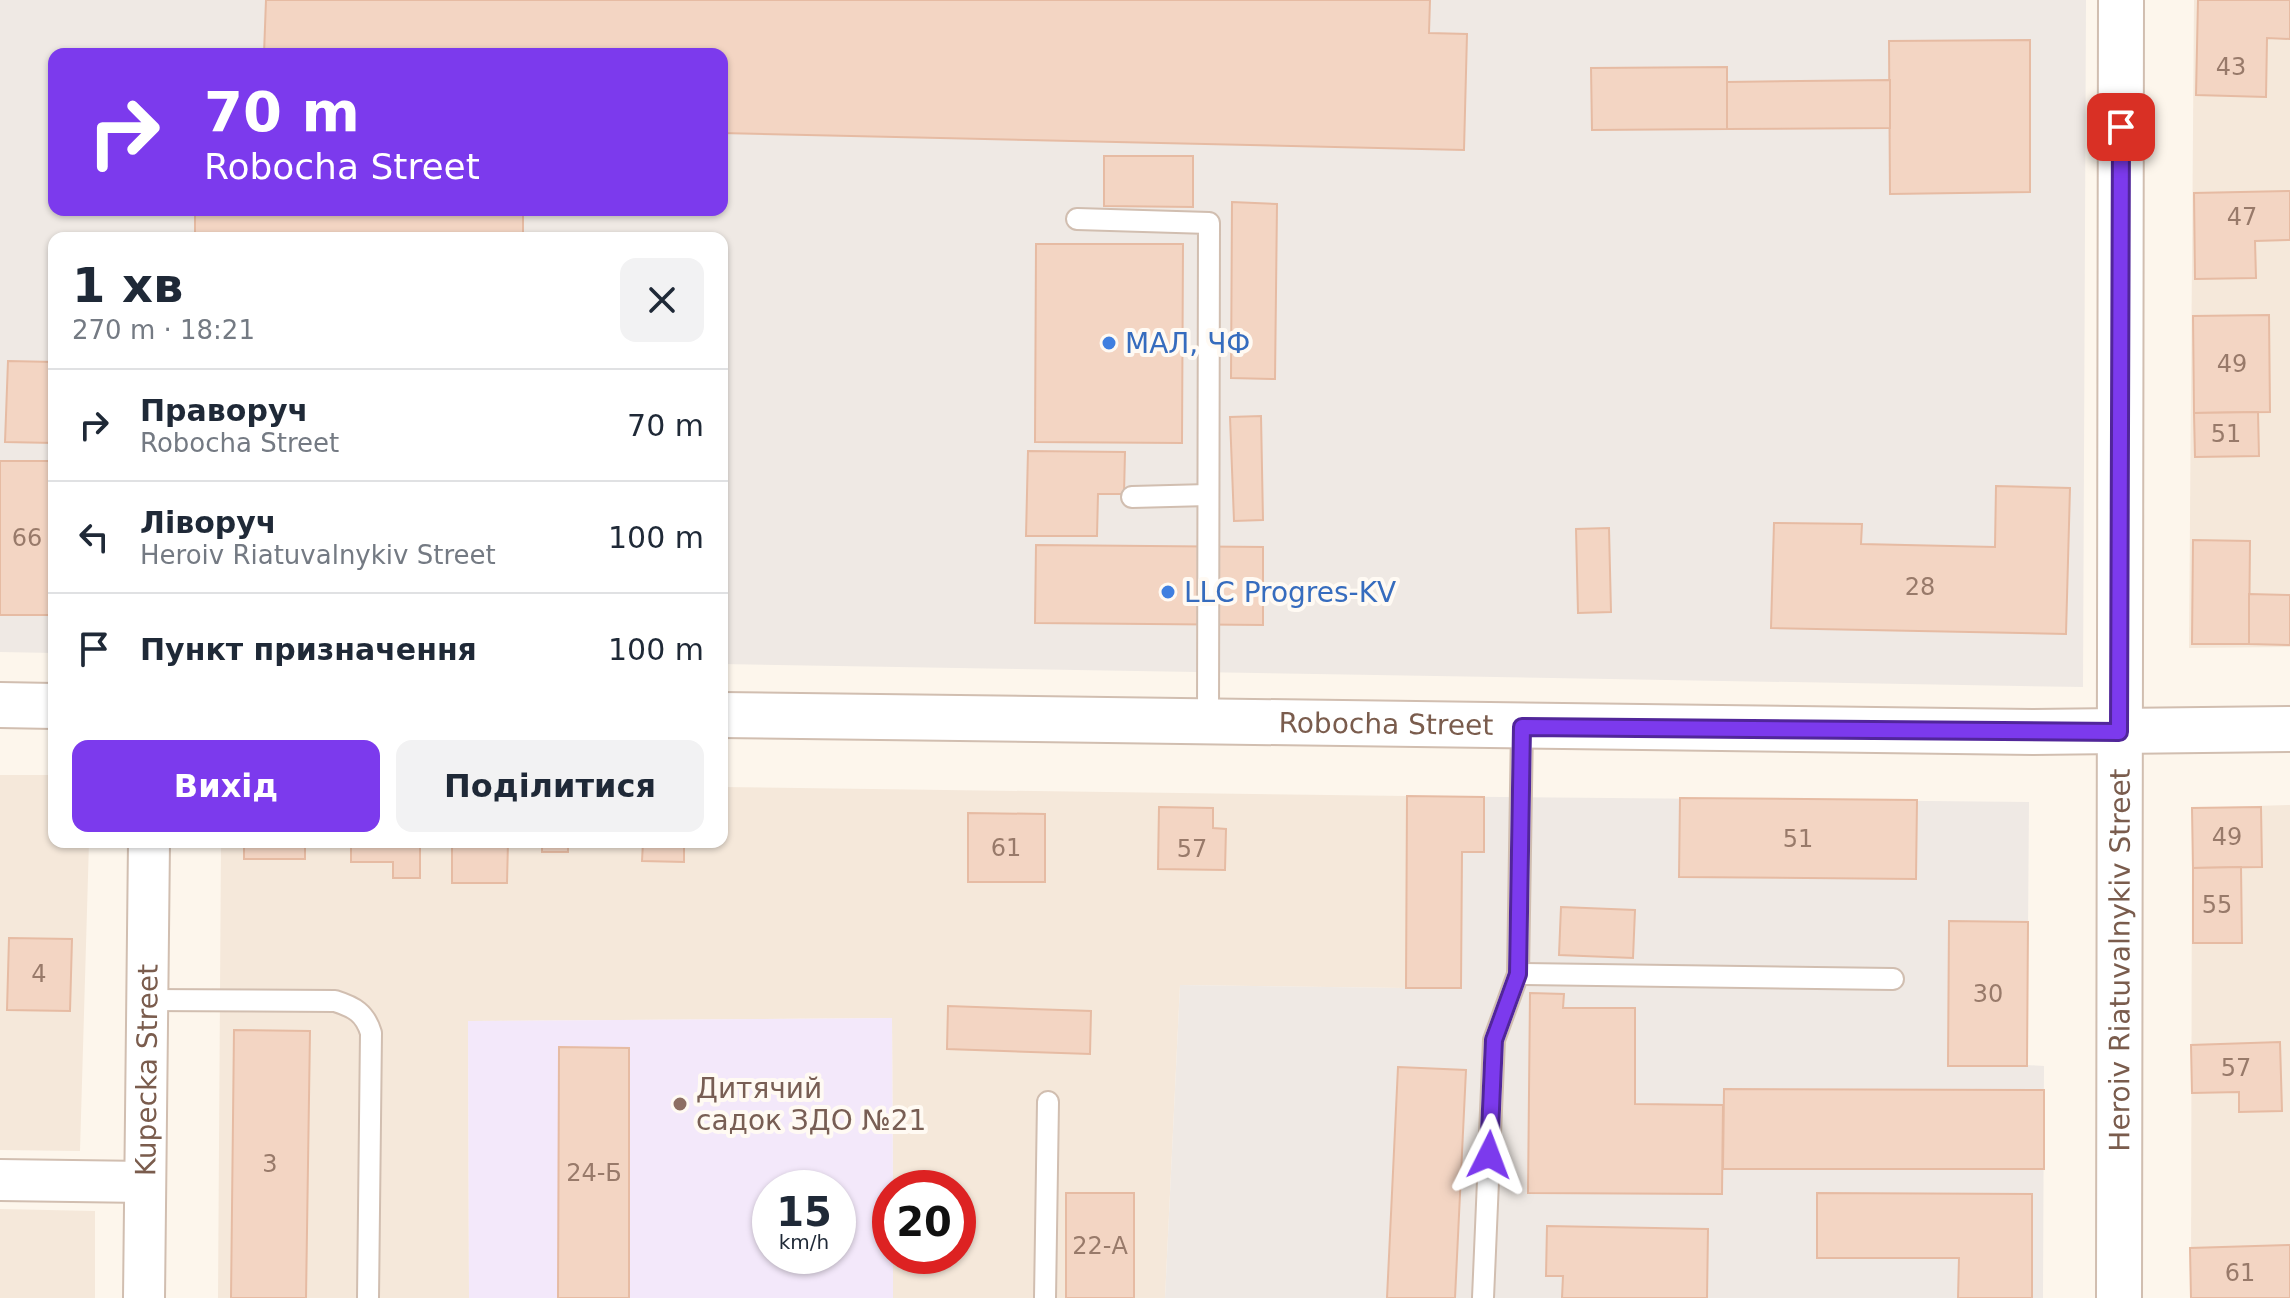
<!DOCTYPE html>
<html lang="uk">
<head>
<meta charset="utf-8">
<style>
  :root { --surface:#fff; --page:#f2f2f3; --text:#1f2937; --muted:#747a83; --line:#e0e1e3; --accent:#7c3aed }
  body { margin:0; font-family:"DejaVu Sans",sans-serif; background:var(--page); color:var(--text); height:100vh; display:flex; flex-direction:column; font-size:30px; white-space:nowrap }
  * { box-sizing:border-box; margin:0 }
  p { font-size:26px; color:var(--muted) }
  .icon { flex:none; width:44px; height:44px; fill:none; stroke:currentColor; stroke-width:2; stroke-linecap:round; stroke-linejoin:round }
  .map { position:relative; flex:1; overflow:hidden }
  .side { position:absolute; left:48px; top:232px; width:680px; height:616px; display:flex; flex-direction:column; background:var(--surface); border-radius:16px; box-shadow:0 2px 6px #0004 }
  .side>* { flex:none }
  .hud { position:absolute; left:48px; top:48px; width:680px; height:168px; border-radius:16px; box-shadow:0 2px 6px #0004; background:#7c3aed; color:#fff; overflow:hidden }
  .speed { position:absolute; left:752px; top:1170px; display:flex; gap:16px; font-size:40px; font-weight:700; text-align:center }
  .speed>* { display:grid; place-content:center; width:104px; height:104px; border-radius:50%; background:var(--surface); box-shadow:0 2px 6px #0004; line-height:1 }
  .speed small { font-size:20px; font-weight:400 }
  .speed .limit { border:12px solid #d22; background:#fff; color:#111 }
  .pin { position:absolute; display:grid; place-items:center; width:68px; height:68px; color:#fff; margin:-34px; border-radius:16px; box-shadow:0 4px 12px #0006 }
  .me { position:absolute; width:88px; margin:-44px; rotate:3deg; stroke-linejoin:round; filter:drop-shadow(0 0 6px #0008) }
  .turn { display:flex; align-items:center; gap:28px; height:168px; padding:0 24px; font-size:36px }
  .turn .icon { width:104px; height:104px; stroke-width:2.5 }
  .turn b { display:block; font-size:56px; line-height:68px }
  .round { display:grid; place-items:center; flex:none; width:84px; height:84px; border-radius:16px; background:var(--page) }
  .head { display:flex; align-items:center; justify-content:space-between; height:136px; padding:0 24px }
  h1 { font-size:48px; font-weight:700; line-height:60px }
  .cta { display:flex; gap:16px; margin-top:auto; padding:16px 24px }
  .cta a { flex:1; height:92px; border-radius:16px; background:var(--accent); color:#fff; font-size:32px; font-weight:700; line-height:92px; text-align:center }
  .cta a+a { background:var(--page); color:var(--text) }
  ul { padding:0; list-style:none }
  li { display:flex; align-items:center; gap:24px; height:112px; padding:0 24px; border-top:2px solid var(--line) }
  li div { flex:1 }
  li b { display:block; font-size:30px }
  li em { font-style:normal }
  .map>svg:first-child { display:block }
</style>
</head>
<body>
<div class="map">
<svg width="2290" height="1298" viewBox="0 0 2290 1298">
  <rect width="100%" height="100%" fill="#fdf6ec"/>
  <g fill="#f5e8da">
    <polygon points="2194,0 2290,0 2290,647 2189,648"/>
    <polygon points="0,775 54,775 54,842 89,842 80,1151 0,1150"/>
    <polygon points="722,787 1407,796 1406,988 1180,985 1165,1298 893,1298 893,1256 958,1256 958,1188 893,1188 892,1018 468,1021 469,1298 218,1298 221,842 722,842"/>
    <polygon points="2290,805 2290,1298 2191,1298 2192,808"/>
    <polygon points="0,1209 95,1211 95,1298 0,1298"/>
  </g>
  <g fill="#efe9e4" fill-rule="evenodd">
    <path d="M0,0H2086L2083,687L722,664V238H54V653L0,652ZM54,54H722V210H54Z"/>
    <polygon points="1407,796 2029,802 2027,1065 2044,1066 2043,1298 1165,1298 1180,985 1406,988"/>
  </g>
  <path fill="#f3e8fa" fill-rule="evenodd" d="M892,1018L893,1188H890V1256H893V1298H469L468,1021ZM770,1188H838V1256H770Z"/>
  <g fill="#f3d5c3" stroke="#e6bba3" stroke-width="2">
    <polygon points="266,0 1430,0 1429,33 1467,34 1464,150 722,133 722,54 264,54"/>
    <polygon points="2198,0 2290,0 2290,39 2267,38 2266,97 2196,95"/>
    <polygon points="2030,40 2030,192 1890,194 1889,41"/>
    <polygon points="1727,67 1727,129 1592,130 1591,68"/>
    <polygon points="1890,80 1890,128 1727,129 1727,82"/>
    <polygon points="1104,156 1193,156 1193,207 1104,206"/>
    <polygon points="2290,191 2290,240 2255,241 2256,278 2195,279 2194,193"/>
    <polygon points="1232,202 1277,204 1275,379 1231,378"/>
    <rect x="195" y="210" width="328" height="28"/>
    <polygon points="1036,244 1183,244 1182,443 1035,442"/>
    <polygon points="2269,315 2270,412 2194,413 2193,316"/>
    <polygon points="8,361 54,362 54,443 5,442"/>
    <polygon points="2258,412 2259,456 2195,457 2194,413"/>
    <polygon points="1261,416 1263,520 1234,521 1230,417"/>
    <polygon points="1028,451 1125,452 1124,494 1098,494 1097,536 1026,536"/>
    <rect x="0" y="461" width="54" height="154"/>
    <polygon points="1996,486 2070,488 2066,634 1771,628 1774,523 1862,524 1861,544 1995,547"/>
    <polygon points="1609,528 1611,612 1578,613 1576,529"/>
    <polygon points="2193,540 2250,541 2249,644 2192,644"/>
    <polygon points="1036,545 1263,547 1263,625 1035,623"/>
    <polygon points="2249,594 2290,595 2290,645 2249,644"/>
    <polygon points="1407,796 1484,797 1484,852 1462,852 1461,988 1406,988"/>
    <polygon points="1680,798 1917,800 1916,879 1679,877"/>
    <polygon points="1159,807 1213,808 1213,828 1226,829 1225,870 1158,869"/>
    <polygon points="2261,807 2262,867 2193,868 2192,808"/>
    <polygon points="968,813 1045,814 1045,882 968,882"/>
    <rect x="244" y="842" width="61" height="17"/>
    <polygon points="351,842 420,842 420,878 393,878 393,862 351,862"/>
    <polygon points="452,842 508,842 507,883 452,883"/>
    <rect x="542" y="842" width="26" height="10"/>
    <polygon points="643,842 684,842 684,862 642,861"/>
    <polygon points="2241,867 2242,943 2193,943 2193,868"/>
    <polygon points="1561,907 1635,910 1633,958 1559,955"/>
    <polygon points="1949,921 2028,922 2027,1066 1948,1066"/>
    <polygon points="9,938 72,939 70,1011 7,1010"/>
    <polygon points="1530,993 1564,994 1563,1008 1635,1008 1635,1104 1723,1105 1722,1194 1528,1193"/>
    <polygon points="948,1006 1091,1011 1090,1054 947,1049"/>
    <polygon points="234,1030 310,1031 306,1298 231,1298"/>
    <polygon points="2280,1042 2282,1111 2239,1112 2239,1092 2192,1093 2191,1045"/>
    <polygon points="559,1047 629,1048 629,1298 558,1298"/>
    <polygon points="1398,1067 1466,1070 1455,1298 1387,1298"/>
    <polygon points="1724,1089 2044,1090 2044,1169 1723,1169"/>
    <rect x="1066" y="1193" width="68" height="105"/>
    <polygon points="1817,1193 2032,1194 2032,1298 1958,1298 1959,1258 1817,1258"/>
    <polygon points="1547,1226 1708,1229 1707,1298 1562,1298 1563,1276 1546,1276"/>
    <polygon points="2290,1245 2290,1298 2191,1298 2190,1248"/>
  </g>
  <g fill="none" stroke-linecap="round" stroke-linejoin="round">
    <g stroke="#d1beb0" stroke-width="24">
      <g id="service">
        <polyline points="1077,219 1209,223 1208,721"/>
        <polyline points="1132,497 1208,495"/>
        <polyline points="1518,974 1893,979"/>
        <path d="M146,1000L335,1001C354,1007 365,1013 371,1033L368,1298"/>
        <polyline points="1045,1298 1048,1102"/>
        <polyline points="1483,1298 1494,1040 1518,974 1522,727"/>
      </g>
    </g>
    <g stroke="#d1beb0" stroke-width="44">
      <g id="minor">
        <polyline points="0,1180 145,1182"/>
        <path id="s1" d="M144,1298L149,842"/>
      </g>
    </g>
    <g stroke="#d1beb0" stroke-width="48">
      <g id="tertiary">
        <polyline points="0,705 54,706"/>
        <path id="s2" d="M722,715L2033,732L2290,729"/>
        <path id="s3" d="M2119,1298L2121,0"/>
      </g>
    </g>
    <use href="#service" stroke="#fff" stroke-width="20"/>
    <use href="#minor" stroke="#fff" stroke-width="40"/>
    <use href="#tertiary" stroke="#fff" stroke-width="44"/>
  </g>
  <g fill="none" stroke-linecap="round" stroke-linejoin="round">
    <g stroke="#51269a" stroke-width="20">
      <polyline id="route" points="1489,1155 1494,1040 1518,974 1522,727 2119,732 2121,127"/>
    </g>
    <use href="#route" stroke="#7c3aed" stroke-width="14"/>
  </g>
  <g fill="#3f7fe0" stroke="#fffaf3" stroke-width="3">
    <circle cx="1109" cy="343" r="8"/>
    <circle cx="1168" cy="592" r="8"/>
  </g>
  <circle fill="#8d6e63" stroke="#fffaf3" stroke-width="3" cx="680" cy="1104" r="8"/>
  <g text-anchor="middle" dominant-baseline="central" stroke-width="8" stroke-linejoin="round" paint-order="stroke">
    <g font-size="24" fill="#987a6a">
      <text x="2231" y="67">43</text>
      <text x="2242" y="217">47</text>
      <text x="2232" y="364">49</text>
      <text x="2226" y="434">51</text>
      <text x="27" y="538">66</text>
      <text x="1920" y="587">28</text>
      <text x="2227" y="837">49</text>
      <text x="1798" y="839">51</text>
      <text x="1006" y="848">61</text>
      <text x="1192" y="849">57</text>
      <text x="2217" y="905">55</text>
      <text x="39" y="974">4</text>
      <text x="1988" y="994">30</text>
      <text x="2236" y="1068">57</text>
      <text x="270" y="1164">3</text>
      <text x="594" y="1173">24-Б</text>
      <text x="1100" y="1246">22-А</text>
      <text x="2240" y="1273">61</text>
    </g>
    <g font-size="28" fill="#366cbe" stroke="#fffaf3" text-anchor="start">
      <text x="1125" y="343">МАЛ, ЧФ</text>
      <text x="1184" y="592">LLC Progres-KV</text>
    </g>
    <g font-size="28" fill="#7a5c4d" stroke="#fffaf3">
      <text stroke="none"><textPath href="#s2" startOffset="664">Robocha Street</textPath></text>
      <text stroke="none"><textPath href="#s3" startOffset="338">Heroiv Riatuvalnykiv Street</textPath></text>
      <text stroke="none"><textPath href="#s1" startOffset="228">Kupecka Street</textPath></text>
    </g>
    <g font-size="28" fill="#785e54" stroke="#fffaf3" text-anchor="start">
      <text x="696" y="1088">Дитячий<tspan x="696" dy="32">садок ЗДО №21</tspan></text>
    </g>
  </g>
</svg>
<div class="speed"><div>15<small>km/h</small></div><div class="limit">20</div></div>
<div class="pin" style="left:2121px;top:127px;background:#d93025"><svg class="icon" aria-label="arrive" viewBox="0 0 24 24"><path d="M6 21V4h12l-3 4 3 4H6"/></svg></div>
<svg class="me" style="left:1489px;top:1155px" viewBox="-20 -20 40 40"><path d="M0-17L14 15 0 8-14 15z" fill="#7c3aed" stroke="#fff" stroke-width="4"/></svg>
<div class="hud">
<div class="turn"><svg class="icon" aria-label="right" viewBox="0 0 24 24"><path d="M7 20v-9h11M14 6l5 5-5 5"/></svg><div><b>70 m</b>Robocha Street</div></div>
</div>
<section class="side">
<div class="head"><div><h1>1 хв</h1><p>270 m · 18:21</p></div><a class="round"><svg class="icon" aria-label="close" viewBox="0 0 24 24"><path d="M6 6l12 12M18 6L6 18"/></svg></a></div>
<ul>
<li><svg class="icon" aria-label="right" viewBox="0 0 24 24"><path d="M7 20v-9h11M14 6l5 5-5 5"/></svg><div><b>Праворуч</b><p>Robocha Street</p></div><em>70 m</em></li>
<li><svg class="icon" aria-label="left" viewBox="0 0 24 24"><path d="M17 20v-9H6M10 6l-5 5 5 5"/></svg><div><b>Ліворуч</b><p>Heroiv Riatuvalnykiv Street</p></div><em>100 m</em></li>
<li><svg class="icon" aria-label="arrive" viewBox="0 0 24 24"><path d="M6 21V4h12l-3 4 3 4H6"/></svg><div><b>Пункт призначення</b></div><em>100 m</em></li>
</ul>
<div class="cta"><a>Вихід</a><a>Поділитися</a></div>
</section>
</div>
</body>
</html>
